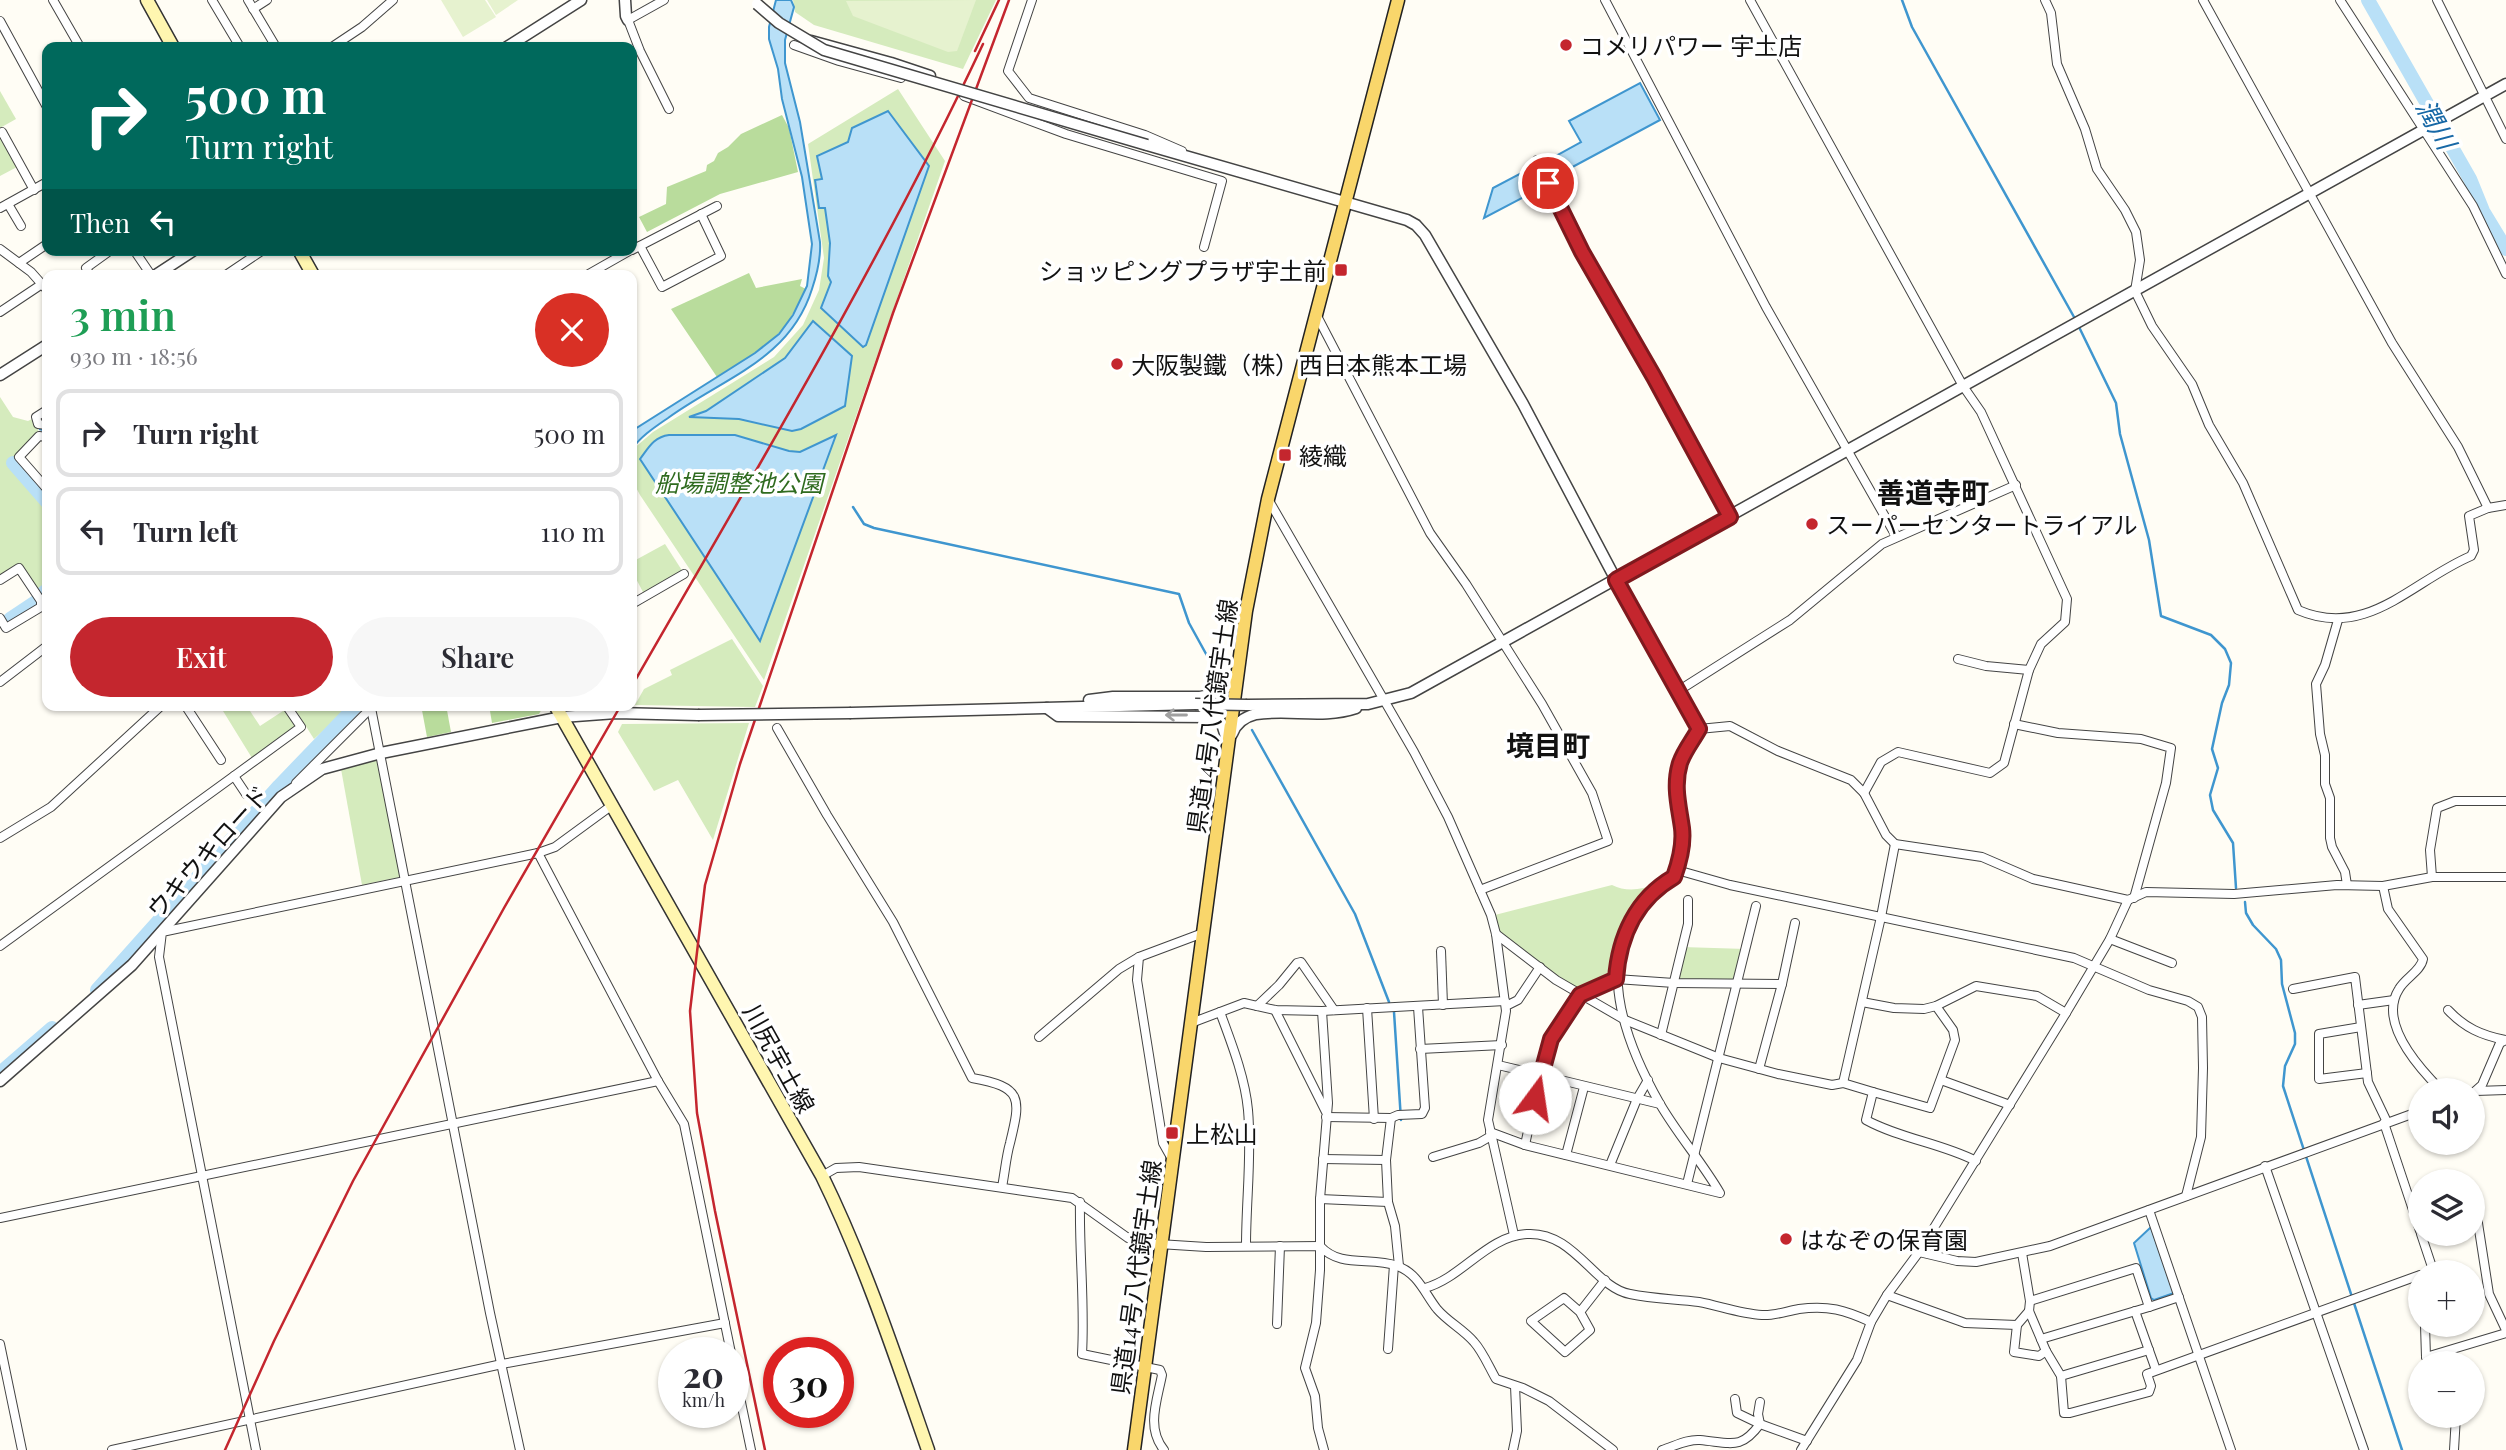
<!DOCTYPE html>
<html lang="en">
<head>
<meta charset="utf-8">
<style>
  :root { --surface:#fff; --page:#f7f7f7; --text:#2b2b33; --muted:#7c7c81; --line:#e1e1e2; --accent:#c4262e }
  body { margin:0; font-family:"Playfair Display","Noto Sans JP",serif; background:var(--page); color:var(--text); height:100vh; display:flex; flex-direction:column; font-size:26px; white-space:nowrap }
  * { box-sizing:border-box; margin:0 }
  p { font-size:23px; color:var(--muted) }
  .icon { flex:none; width:38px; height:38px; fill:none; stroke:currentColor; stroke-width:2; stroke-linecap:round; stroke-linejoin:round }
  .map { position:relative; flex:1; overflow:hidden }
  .panel { position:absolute; left:42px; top:270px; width:595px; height:441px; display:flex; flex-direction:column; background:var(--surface); border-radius:14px; box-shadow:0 2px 5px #0004 }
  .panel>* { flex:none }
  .guide { position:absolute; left:42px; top:42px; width:595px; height:214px; border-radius:14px; box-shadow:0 2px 5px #0004; background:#00695c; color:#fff; overflow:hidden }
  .fabs { position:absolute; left:2408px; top:1078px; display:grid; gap:14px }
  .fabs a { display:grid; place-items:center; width:77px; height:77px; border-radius:50%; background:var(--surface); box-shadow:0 2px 5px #0004; font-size:35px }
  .speed { position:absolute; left:658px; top:1337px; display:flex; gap:14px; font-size:35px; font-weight:700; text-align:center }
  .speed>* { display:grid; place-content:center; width:91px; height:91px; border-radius:50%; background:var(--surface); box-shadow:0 2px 5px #0004; line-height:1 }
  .speed small { font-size:18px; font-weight:400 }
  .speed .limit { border:10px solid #d22; background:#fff; color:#111 }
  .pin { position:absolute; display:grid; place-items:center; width:60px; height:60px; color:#fff; margin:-30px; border:4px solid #fff; border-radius:50%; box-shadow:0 2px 7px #0007 }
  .me { position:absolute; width:77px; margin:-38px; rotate:14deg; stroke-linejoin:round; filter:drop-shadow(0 0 5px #0008) }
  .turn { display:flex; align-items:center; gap:24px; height:147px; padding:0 28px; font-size:32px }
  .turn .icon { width:91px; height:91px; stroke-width:2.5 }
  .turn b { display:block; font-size:49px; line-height:60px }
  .then { display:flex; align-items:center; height:66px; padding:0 28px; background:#0003; gap:14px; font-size:26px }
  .round { display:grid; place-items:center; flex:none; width:74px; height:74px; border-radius:37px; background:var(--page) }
  .summary { display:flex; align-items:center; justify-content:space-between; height:119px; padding:0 28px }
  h1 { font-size:42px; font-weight:600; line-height:52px; color:#1e9e55 }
  .primary-button { display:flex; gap:14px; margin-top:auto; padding:14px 28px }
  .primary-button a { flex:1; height:80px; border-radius:42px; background:var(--accent); color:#fff; font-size:28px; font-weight:600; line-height:80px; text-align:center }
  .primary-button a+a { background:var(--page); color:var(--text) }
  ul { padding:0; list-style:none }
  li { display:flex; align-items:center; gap:21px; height:88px; margin:0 14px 10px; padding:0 14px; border:4px solid var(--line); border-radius:14px }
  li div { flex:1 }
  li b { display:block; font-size:26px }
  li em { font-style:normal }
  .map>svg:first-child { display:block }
</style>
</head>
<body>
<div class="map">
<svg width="2506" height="1450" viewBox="0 0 2506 1450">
  <rect width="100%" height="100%" fill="#fffdf5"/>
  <g fill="#d5ebbd">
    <polygon points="793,0 996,0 963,69 814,25 795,12"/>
    <polygon points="898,89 945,161 764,680 640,495 632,480 632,450 653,432 774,357 803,325 819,290 824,258 808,144"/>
    <polygon points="0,91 16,119 0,128"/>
    <polygon points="0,134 17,167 0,176"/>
    <polygon points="0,397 13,417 28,421 36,417 39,436 10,463 47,508 47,585 37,594 19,569 0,580"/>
    <polygon points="665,544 683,572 644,594 632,571 632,562"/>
    <polygon points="732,639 763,686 755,707 635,705 644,689 672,675 670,670"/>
    <polygon points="233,705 246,705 260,726 286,709 297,727 252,758 223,711"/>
    <polygon points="301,705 348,705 349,707 314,739 295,709"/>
    <polygon points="749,723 713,840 678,780 654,791 618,732 622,724"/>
    <polygon points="379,758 400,877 362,885 341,769"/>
    <path d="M1656,884L1659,888L1627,930L1616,979L1580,995L1496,934L1491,916L1612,885C1626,892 1641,890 1656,884Z"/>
    <polygon points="1682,947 1746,949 1737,984 1674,983"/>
  </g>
  <g fill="#b9dc9c">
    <polygon points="782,115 789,128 798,172 720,194 647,232 639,217 666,204 667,187 706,171 707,165 714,161 718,153 728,147 741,134"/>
    <polygon points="749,273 756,288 802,279 800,286 806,289 786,326 758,353 717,377 671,309"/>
    <polygon points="421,705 446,705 451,732 427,737"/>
    <polygon points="489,705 544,705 539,714 492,723"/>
  </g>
  <g fill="#e6f2cf">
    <polygon points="441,0 485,0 496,17 463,37"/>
    <polygon points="487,0 518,0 496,15"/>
    <polygon points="976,0 957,51 948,52 853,16 846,1"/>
  </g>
  <g fill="#b9e0f7" stroke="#3f96cf" stroke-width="2">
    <path d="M776,0H791L794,7L785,40V63L800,122L820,242C821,258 817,274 812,289C790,360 723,378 668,418C655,427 641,436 632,449V433L635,429L755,353L779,334L793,315L807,286L812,244L802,177L782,99L778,69L769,39V27Z"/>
    <polygon points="1640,83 1660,120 1552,178 1545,162 1581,142 1569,121"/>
    <polygon points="888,111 929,166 866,345 863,347 821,308 831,282 828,276 830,243 825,208 819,208 815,180 822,179 817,156 848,142 852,128"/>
    <polygon points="1535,166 1545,186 1484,218 1493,188"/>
    <polygon points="813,321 852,356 845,406 801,429 792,431 739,419 689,417 706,411 785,358"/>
    <path d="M669,435H735L789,451L800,452L836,435L760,641L640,459C649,447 654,437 669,435Z"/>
    <polygon points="2151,1227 2174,1293 2154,1300 2151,1298 2134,1243"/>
  </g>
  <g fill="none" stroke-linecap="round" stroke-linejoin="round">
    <g stroke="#3f96cf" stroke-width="2.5">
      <polyline points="1902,0 1912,27 2074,317"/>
      <polyline points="2079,327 2116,403 2120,434 2149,540 2161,616 2211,635 2225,649 2231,663 2229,685 2222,703 2212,749 2218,768 2210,795 2213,810 2233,843 2236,888"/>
      <polyline points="40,429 47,431"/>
      <polyline points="853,507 864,524 874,528 1179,594 1189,623 1221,681"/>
      <polyline points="1252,730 1355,914 1389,1002"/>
      <polyline points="2245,902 2246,913 2253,925 2276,949 2281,960 2282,984 2295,1033 2295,1044 2285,1066 2283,1086 2402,1450"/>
      <polyline points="1394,1012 1401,1120"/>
    </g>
    <g stroke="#b9e0f7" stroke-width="14">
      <polyline points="2368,0 2470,179 2483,211 2506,249"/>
      <polyline points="13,463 47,502"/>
      <polyline points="43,593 47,590"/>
      <polyline points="10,619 37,601"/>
      <polyline points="97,990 279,786 357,705"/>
      <polyline points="0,1073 52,1028"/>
    </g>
    <g stroke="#444" stroke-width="10">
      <g id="minor">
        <polyline points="53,0 80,47"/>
        <polyline points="212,0 240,47"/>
        <polyline points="248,0 276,47"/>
        <polyline points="664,0 628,20 640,51 669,109"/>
        <polyline points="1032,0 1008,71 1029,98 1145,135 1182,151"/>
        <polyline points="1605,0 1766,307 1896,536"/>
        <polyline points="1750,0 1963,386 1981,412 2067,599 2065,622 2041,644 2029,670 2004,763 1990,773 1898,752 1881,762 1864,793"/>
        <path d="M2045,0L2051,13L2057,64L2085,129L2097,169L2125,210L2136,232L2140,260L2135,291L2152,326L2192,384L2209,425L2243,483L2298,610C2367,640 2412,581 2471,556L2474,550L2469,516L2488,508"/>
        <polyline points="2203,0 2392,343 2458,447 2488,508 2506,505"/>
        <polyline points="2340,0 2473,206 2506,274"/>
        <polyline points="2437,0 2506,139"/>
        <polyline points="253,9 267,0"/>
        <polyline points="0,21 47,107"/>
        <polyline points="794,45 839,61 901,78"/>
        <polyline points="332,47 362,27 393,0"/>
        <polyline points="964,96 1066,134 1222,181 1204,247"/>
        <polyline points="2,132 34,190"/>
        <polyline points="1537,160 1582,252 1643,358 1730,517"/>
        <polyline points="8,204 21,226"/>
        <polyline points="0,208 47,182"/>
        <polyline points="640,246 662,287 721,256 701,214"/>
        <polyline points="0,249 31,272 47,290"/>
        <polyline points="134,250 151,275"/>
        <polyline points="632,250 717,206"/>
        <polyline points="19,263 47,244"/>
        <polyline points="90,275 86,268 111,250"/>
        <polyline points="226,275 263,250"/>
        <polyline points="587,275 631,250"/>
        <polyline points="0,312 42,284"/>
        <polyline points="1316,314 1430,533 1466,584 1542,704 1592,793 1608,841 1480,890"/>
        <polyline points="47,410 36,417 38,424 47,425"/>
        <polyline points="47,437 39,436 19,457 47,489"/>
        <polyline points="1268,499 1414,752 1448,817 1491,915 1496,934 1506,1011 1488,1120 1514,1235"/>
        <polyline points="0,580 19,568 41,601 47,596"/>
        <polyline points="632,604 684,574"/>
        <polyline points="0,618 6,628 41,607 41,601"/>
        <polyline points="2338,620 2325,665 2316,684 2320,734 2325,755 2325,784 2330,798 2330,838 2332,847 2345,872 2347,885"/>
        <polyline points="1958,659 1986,666 2029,670"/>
        <polyline points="0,682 47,646"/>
        <polyline points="1678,691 1790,620 1882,544 2016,485"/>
        <polyline points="185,705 221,760"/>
        <polyline points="371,708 490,1313 520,1450"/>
        <polyline points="2014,724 2058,733 2141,739 2171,748 2166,783 2134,898"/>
        <path d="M777,728L827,815L893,922L972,1078C1023,1087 1021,1098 1010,1143C1006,1157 1005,1172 1002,1187"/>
        <polyline points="296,783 373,706"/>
        <polyline points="246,794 234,776 301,727 286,705"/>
        <polyline points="0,838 51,807 162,705"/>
        <polyline points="538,853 658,1081 684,1124 731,1353"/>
        <polyline points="1677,870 1730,885 2074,958 2149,990 2188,1001 2198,1007 2202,1017 2203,1068 2201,1137 2186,1196"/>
        <polyline points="2432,877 2430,850 2437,808 2455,801 2506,801"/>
        <path d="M2383,886L2388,909L2423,959C2421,971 2405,978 2399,989C2378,1022 2418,1067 2441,1090"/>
        <path d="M1496,934L1556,980L1625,1020L1719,1058L1778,1074L1832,1085L1843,1083L1873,1092L1866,1120C1901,1139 1941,1143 1976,1161"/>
        <polyline points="2110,939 2172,963"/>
        <polyline points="0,946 234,776"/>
        <polyline points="1441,951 1443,1005"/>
        <polyline points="1139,957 1137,980 1163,1143 1172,1159"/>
        <polyline points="2293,989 2355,977 2368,1082 2387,1122"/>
        <polyline points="1862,1002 1894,1008 1924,1009 1936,1006 1976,986 2037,996 2066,1013"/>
        <polyline points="2358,1005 2394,1000"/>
        <polyline points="1257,1006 1279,985 1297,963 1301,962 1334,1010"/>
        <polyline points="1506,1006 1518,1000 1540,967"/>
        <polyline points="1367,1008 1374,1119"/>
        <polyline points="1275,1010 1326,1112"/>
        <path d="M2448,1010C2465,1028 2481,1035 2505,1040"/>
        <polyline points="1322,1011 1328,1103 1320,1199 1320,1270 1316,1323 1305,1368 1315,1396 1318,1428 1324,1450"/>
        <path d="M1220,1012C1231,1042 1245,1077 1248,1110C1252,1155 1246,1200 1246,1246"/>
        <polyline points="1191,1023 1244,1003 1275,1010 1322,1011 1505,1001"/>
        <polyline points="2361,1027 2319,1034 2319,1079 2367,1073"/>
        <polyline points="1661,1035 1688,924 1688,900"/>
        <polyline points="1039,1037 1119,969 1139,957 1203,933"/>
        <polyline points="1420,1049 1502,1045"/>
        <polyline points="1498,1065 1540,1075 1525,1145"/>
        <polyline points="1759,1069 1782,984"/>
        <polyline points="1941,1080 2010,1105"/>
        <polyline points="1843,1083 1881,917 1895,844"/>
        <polyline points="2476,1091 2506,1090"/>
        <polyline points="1873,1092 1930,1108 1955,1040 1953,1030 1936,1006"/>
        <polyline points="2473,1093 2482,1085 2500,1043 2506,1040"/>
        <polyline points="1660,1104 1540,1075 1551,1039 1580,995 1616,979 1674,983 1782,984 1795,923"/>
        <polyline points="1326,1117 1391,1118 1398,1115 1422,1114 1425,1108 1418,1007"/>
        <polyline points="2384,1123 2420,1231"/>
        <path d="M1490,1132L1525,1145L1720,1193C1702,1162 1678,1135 1660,1104C1618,1030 1585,932 1674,877L1683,831L1676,798L1680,762L1699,729L1730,726L1778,751L1851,780L1864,793L1886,835L1895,844L1982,857L2033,879L2128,900L2146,892L2234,894L2337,885L2383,886L2432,877H2506"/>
        <polyline points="1566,1155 1584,1087"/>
        <polyline points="1433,1157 1479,1143 1491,1136"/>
        <polyline points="1323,1159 1386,1160 1391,1118"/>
        <polyline points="1386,1160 1388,1202 1395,1226 1399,1266"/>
        <polyline points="1610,1165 1637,1099 1648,1080"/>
        <polyline points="2265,1166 2364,1450"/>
        <path d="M822,1176L836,1168L859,1167L1072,1198L1128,1238L1143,1243L1206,1247L1320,1246C1341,1269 1371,1256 1397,1266C1418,1273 1425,1294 1437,1309C1448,1322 1463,1329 1474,1342C1483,1352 1489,1367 1496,1379L1523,1388L1549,1401L1613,1450"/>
        <polyline points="1687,1184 1756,906"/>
        <polyline points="2473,1191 2489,1294 2506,1330"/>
        <polyline points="1320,1199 1388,1202"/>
        <path d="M1080,1202C1079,1253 1085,1303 1082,1354L1160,1370L1162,1375C1157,1401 1146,1428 1164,1450"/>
        <polyline points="2149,1210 2231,1450"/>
        <polyline points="0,1218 658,1081"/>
        <polyline points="2421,1234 2433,1270 2427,1272"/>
        <polyline points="1919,1252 1957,1261 1976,1262 2050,1246 2420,1111"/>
        <polyline points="2022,1253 2030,1301 2029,1311 2046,1351 2061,1376 2064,1413 2070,1413 2149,1392 2151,1386 2147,1374 2420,1275"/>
        <path d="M1425,1288C1462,1278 1487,1236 1527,1234C1574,1231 1595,1288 1630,1294C1653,1299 1677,1299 1699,1302C1720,1306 1741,1314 1762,1315C1774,1316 1787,1311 1799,1309C1828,1305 1845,1310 1871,1322"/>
        <polyline points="1887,1295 1965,1323 2017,1325"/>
        <polyline points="2030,1301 2136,1268 2149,1307 2041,1339"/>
        <polyline points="2149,1307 2179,1297"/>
        <polyline points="2029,1311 2017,1325 2014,1352 2039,1356 2046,1351"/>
        <polyline points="2135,1311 2156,1370"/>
        <polyline points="1580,1312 1590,1330 1565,1352 1531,1321 1564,1298 1580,1312 1605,1280"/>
        <polyline points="1277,1324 1280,1246"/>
        <polyline points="2425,1325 2426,1357 2431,1363"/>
        <polyline points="0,1344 22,1450"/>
        <polyline points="1388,1349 1394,1265"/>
        <polyline points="2426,1357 2506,1333"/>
        <polyline points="733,1364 751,1450"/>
        <polyline points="2061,1376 2149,1350"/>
        <polyline points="1735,1399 1737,1413 1760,1424 1758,1414 1760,1402"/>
        <polyline points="112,1450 502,1364 725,1323"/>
        <polyline points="256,1450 159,957 162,932 538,853 555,847 611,806"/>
        <polyline points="1513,1450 1517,1431 1515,1386"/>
        <path d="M1662,1450C1675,1446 1687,1439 1700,1440C1732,1443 1741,1450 1760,1424L1807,1441"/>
        <polyline points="1801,1450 1857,1360 1871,1322 1887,1295 1919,1252 2066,1013 2110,939 2128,900"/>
        <polyline points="2454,1450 2456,1416"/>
      </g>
    </g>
    <g stroke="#444" stroke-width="13">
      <g id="tertiary">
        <polyline points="625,0 626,16 628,20"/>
        <polyline points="811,41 891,63 930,76"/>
        <polyline points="507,47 581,0"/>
        <polyline points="1147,145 1407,220 1416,225 1425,235 1523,404 1616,580 1699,729"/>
        <polyline points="156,275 194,250"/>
        <polyline points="0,375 47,345"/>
        <polyline points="1089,700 1113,697 1200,697 1215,694 1227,687 1237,672"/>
        <polyline points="1247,705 1368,704 1411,693 2506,84"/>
        <polyline points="1047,708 1058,716 1214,717 1222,724 1228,743"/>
        <polyline points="851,713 1195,704"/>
        <path d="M1232,734C1236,723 1244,717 1256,714C1290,709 1323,719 1356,708"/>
        <polyline points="0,1081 132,965 281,797 322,769 381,753 562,717 616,713 698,715"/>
      </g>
    </g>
    <g stroke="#333" stroke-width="15">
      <g id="secondary">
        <polyline points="147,0 173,47"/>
        <polyline points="299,250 313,275"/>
        <path d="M555,705L822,1176C865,1264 896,1358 928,1450"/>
      </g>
    </g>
    <g stroke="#222" stroke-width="15">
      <polyline id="primary" points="1134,1450 1246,611 1268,499 1398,0"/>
    </g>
    <use href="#minor" stroke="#fff" stroke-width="8"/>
    <use href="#tertiary" stroke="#fff" stroke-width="10"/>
    <use href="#secondary" stroke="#fff6b0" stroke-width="12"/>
    <use href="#primary" stroke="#f9d66b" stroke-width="12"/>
    <g stroke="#c4262e" stroke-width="2.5">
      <polyline points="975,51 999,0"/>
      <path d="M632,686C753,475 879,265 983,44"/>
      <polyline points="225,1450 274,1341 353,1181 504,908 621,705"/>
      <polyline points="765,1450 715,1211 697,1113 690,1011 705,885 740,764 893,313 1009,0"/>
    </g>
    <g stroke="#444" stroke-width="13" stroke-linecap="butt">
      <g id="tertiary-bridge">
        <polyline points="757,4 779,23 824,50 1147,145"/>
        <polyline points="1195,704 1247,705"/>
        <polyline points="698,715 851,713"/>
      </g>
    </g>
    <use href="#tertiary-bridge" stroke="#fff" stroke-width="10"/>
  </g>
  <defs><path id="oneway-shaft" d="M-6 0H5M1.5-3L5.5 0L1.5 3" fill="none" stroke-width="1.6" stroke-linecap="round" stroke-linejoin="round" transform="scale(1.75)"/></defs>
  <use stroke="#a0a0a0" href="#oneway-shaft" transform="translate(1176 715) rotate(-180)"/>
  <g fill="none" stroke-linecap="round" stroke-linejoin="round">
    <g stroke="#7f191e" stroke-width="18">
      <path id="route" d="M1535,1098L1551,1039L1580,995L1616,979C1619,937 1636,899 1674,877C1679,863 1684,844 1682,828C1679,806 1673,786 1680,763C1684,751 1693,740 1699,729L1616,580L1730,517L1654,377L1582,252L1548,183"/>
    </g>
    <use href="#route" stroke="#c4262e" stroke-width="12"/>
  </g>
  <g fill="#c4262e" stroke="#fff" stroke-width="2.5">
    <circle cx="1566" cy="45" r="7"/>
    <rect x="1334" y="263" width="14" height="14" rx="3.5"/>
    <circle cx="1117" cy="364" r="7"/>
    <rect x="1278" y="448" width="14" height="14" rx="3.5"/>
    <circle cx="1812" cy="524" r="7"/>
    <rect x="1165" y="1126" width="14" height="14" rx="3.5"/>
    <circle cx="1786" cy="1239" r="7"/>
  </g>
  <g text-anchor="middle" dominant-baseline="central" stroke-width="7" stroke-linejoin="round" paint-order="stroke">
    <g font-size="24" fill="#111" stroke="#fff" text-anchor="start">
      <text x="1580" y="45">コメリパワー 宇土店</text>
      <text x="1327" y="270" text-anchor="end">ショッピングプラザ宇土前</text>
      <text x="1131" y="364">大阪製鐵（株）西日本熊本工場</text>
      <text x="1299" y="455">綾織</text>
      <text x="1826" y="524">スーパーセンタートライアル</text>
      <text x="1186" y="1133">上松山</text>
      <text x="1800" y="1239">はなぞの保育園</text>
    </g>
    <g font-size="24" font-style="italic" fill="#2f6b1f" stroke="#fff">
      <text x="739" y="482">船場調整池公園</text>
    </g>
    <g font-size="24" fill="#111" stroke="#fff">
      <text transform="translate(1211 716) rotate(-82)">県道14号八代鏡宇土線</text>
      <text transform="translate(207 851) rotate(-48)">ウキウキロード</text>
      <text transform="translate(780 1058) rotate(61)">川尻宇土線</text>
      <text transform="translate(1135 1277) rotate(-82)">県道14号八代鏡宇土線</text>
    </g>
    <g font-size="26" font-style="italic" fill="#1768a6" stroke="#fff">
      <text transform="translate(2437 124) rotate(61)">潤川</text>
    </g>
    <g font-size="28" font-weight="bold" fill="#111" stroke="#fff">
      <text x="1933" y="491">善道寺町</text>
      <text x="1548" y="744">境目町</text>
    </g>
  </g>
</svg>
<div class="fabs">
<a><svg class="icon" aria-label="sound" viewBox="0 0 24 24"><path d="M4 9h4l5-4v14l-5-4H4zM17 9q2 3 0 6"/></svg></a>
<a><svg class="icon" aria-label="layers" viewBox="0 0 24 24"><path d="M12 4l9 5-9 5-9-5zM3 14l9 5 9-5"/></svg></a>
<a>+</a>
<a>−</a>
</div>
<div class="speed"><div>20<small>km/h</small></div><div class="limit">30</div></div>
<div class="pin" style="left:1548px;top:183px;background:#d93025"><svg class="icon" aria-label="arrive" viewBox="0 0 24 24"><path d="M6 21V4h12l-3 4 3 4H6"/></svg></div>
<svg class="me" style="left:1535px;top:1098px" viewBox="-20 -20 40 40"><circle r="19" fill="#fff"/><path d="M0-13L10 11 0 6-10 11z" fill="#c4262e"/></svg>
<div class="guide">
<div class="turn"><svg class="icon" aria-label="right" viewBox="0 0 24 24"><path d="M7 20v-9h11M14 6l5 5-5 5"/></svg><div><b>500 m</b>Turn right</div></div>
<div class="then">Then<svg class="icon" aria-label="left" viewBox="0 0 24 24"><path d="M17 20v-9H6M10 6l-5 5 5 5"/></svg></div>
</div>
<section class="panel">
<div class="summary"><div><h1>3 min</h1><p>930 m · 18:56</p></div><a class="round" style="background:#d93025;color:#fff"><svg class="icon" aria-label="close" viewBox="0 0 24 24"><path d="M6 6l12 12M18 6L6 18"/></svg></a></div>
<ul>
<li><svg class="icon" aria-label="right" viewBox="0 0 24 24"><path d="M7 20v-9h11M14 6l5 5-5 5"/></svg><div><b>Turn right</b></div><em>500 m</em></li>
<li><svg class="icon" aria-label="left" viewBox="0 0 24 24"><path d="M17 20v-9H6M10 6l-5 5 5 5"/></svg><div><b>Turn left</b></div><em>110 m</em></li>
</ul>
<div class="primary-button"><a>Exit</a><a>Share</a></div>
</section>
</div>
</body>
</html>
